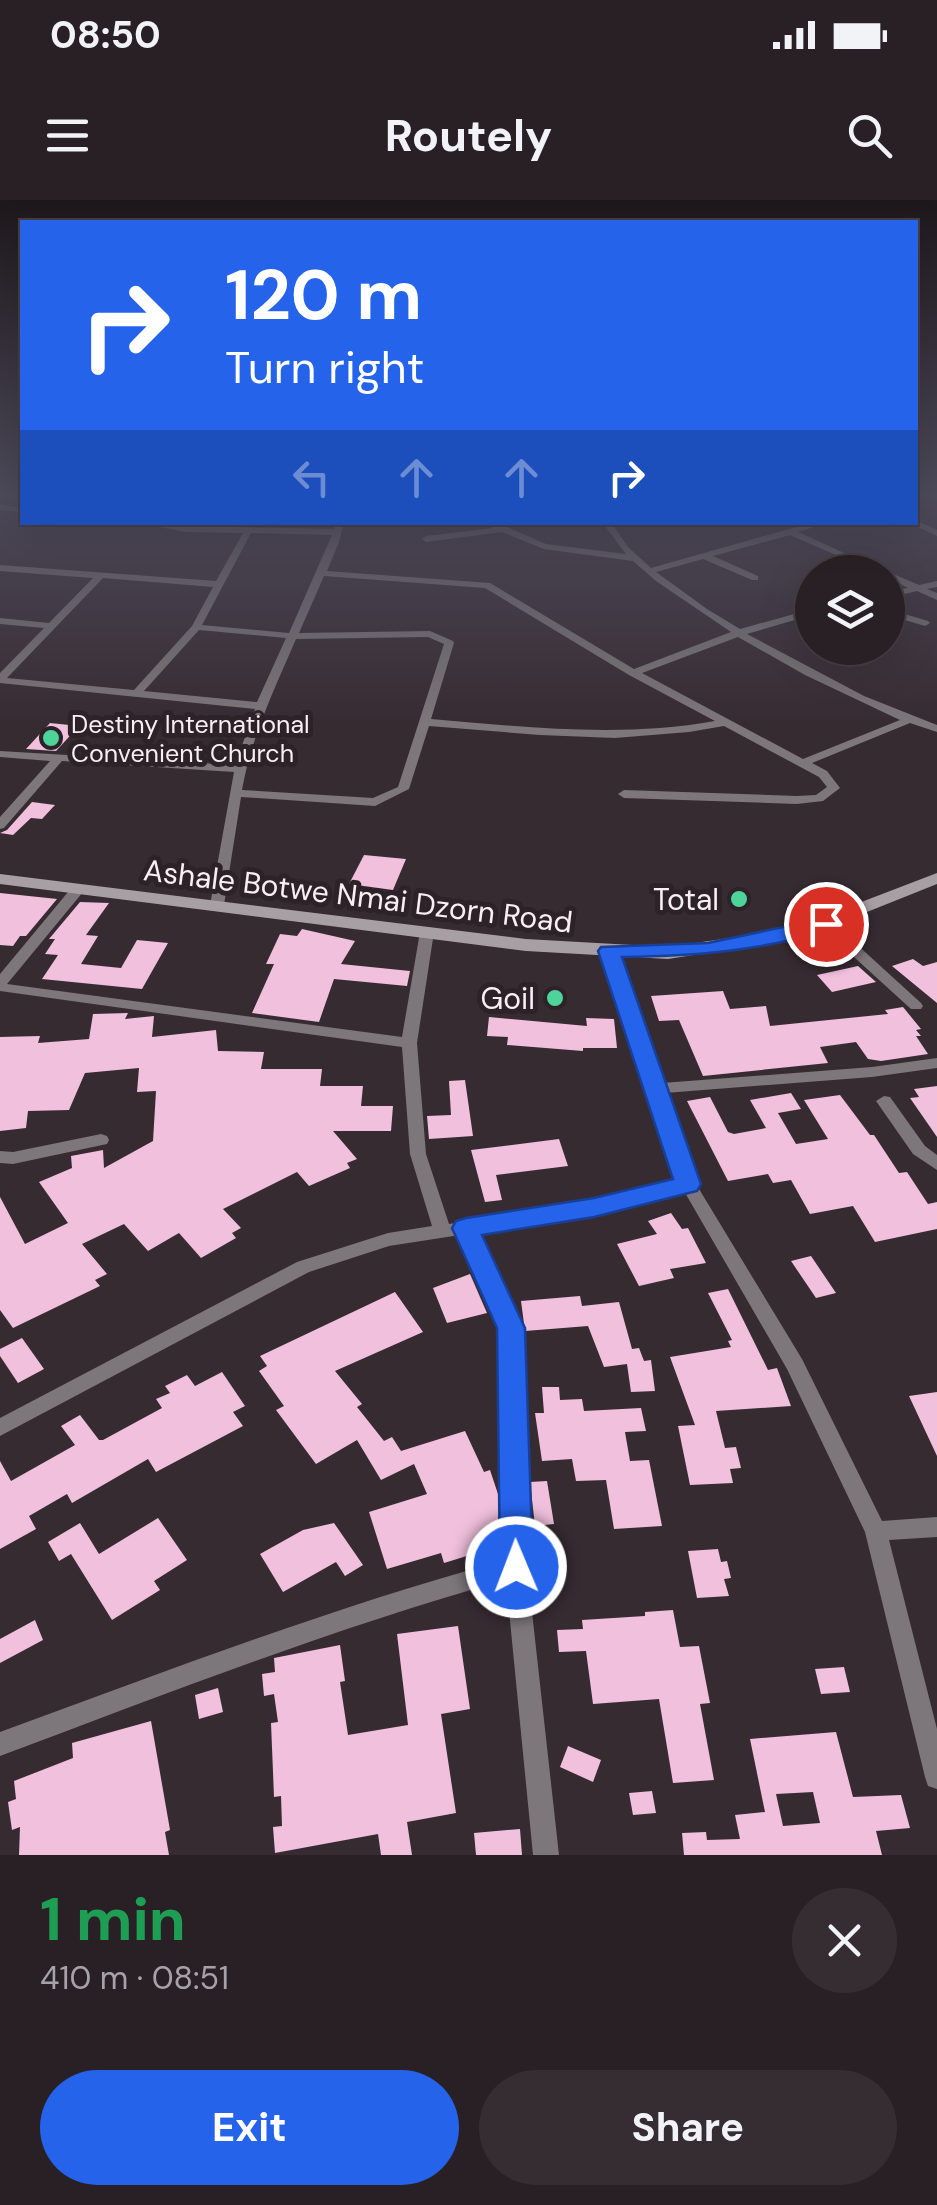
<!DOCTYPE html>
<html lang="en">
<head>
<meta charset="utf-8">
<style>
  :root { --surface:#292026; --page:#352d32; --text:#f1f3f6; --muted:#a5a3a7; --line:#453e43; --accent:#2563eb }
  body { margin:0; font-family:"DM Sans",sans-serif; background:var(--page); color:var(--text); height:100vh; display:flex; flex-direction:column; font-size:38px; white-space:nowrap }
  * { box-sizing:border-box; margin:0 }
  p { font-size:32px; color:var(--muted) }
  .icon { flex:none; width:55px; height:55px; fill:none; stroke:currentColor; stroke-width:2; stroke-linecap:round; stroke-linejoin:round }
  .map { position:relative; height:1655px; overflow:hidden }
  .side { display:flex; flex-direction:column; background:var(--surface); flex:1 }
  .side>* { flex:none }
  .top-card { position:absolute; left:20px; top:20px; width:898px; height:305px; border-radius:0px; box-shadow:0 10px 40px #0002,0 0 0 2px var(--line); background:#2563eb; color:#fff; overflow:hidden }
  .controls { position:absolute; left:795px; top:355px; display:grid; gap:20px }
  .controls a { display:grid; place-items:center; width:110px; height:110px; border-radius:50%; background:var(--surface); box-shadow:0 10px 40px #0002,0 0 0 2px var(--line); font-size:50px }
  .pin { position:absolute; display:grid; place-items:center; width:85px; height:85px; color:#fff; margin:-42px; border:5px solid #fff; border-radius:50%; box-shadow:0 2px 10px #0007 }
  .me { position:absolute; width:110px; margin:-55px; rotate:359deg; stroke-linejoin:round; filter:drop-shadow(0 0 8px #0008) }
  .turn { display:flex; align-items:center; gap:35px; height:210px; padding:0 40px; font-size:45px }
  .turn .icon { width:130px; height:130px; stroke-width:2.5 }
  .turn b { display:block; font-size:70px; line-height:85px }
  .lanes { display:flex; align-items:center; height:95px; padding:0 40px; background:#0003; justify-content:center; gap:50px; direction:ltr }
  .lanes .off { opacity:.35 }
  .round { display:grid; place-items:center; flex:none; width:105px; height:105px; border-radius:52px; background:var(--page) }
  .summary { display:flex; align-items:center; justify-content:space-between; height:170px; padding:0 40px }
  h1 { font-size:60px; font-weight:700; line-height:75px; color:#1e9e55 }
  .cta { display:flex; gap:20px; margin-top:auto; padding:20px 40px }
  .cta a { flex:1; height:115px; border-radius:60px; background:var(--accent); color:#fff; font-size:40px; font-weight:700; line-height:115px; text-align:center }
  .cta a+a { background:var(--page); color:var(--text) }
  .status { display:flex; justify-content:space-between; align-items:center; height:70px; padding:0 50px; background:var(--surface); direction:ltr }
  .status svg { height:28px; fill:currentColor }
  header { display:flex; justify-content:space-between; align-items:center; height:130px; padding:0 40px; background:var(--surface); font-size:45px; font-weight:700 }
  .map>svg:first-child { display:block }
</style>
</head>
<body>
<div class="status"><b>08:50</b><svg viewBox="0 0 49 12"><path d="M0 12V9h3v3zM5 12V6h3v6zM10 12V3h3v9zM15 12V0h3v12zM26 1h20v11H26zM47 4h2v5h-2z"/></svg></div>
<header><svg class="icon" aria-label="menu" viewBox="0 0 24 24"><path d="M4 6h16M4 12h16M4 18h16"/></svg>Routely<svg class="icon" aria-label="search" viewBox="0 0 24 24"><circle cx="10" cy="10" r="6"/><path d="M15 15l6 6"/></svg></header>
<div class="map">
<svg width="937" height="1655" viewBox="0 0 937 1655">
  <rect width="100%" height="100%" fill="#372b32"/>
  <g fill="#f0c0dd" fill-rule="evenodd">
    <polygon points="50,523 79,526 56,551 26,549"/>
    <polygon points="32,602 55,605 42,619 31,618 13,635 0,633 7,630"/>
    <polygon points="364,655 406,659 393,690 349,684"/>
    <polygon points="0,693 48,698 57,699 26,736 20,736 13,746 0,745"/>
    <polygon points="80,702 109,703 86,735 98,736 81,764 121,768 137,740 168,743 142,789 42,779 58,755 45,754 55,739 49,739"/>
    <polygon points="302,729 355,741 341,764 410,771 407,786 334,779 319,822 252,813 274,764 266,764 280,734 297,736"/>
    <polygon points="913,759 923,766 937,762 937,803 892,766"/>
    <polygon points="858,766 876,782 832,792 817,775"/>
    <polygon points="723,791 730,809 766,806 770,826 888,814 885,810 903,807 921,829 916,830 921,836 916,836 928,854 881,861 868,859 856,842 820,847 828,863 703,876 679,820 659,821 651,796"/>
    <polygon points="128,813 125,819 154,816 152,837 216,830 218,851 264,852 261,869 322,869 320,886 363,886 361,906 393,906 391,931 333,931 357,959 347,963 350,968 309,986 297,972 223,1009 241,1028 232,1033 236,1038 201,1058 179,1033 148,1051 124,1024 82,1044 107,1074 95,1080 100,1086 13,1128 0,1110 0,997 25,1044 68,1023 39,982 72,968 71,956 103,950 104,968 153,941 156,891 137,892 139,868 85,873 69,910 28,911 26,928 0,931 0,837 40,836 38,843 89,839 93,814"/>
    <polygon points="489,817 587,826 586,818 614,819 617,848 583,848 583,851 507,845 508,837 487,836"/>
    <polygon points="465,880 473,936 429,939 427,916 451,915 449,881"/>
    <polygon points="937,886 937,937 910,898 919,897 914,889"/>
    <polygon points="791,893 801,909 778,913 796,944 828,939 804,900 840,895 870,935 874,935 899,973 907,972 928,1004 937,1002 937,1029 875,1042 853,1006 810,1014 791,980 773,983 768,974 728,981 687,901 710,897 728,932 734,934 766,928 750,900"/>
    <polygon points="559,939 568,966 496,975 502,1000 485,1002 471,950"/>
    <polygon points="671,1013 682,1029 688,1028 706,1063 670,1069 674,1078 639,1086 617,1044 657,1034 648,1021"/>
    <polygon points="811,1056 836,1093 816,1098 791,1061"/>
    <polygon points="470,1074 487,1113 447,1123 433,1088"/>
    <polygon points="728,1089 768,1170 777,1168 791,1206 716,1211 725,1248 736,1247 741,1268 730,1269 733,1283 690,1285 678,1226 695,1225 670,1157 731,1147 728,1141 732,1140 708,1093"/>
    <polygon points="395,1092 423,1132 335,1171 362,1204 357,1207 384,1241 392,1237 401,1251 465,1231 484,1272 490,1270 501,1303 493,1348 444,1363 441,1353 387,1369 369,1312 427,1294 414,1264 381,1280 357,1240 316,1264 276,1210 284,1206 259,1171 267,1166 260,1156"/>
    <polygon points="580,1096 582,1106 619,1102 632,1149 639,1148 644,1161 651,1160 655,1191 631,1192 627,1164 604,1167 588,1126 525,1131 521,1101"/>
    <polygon points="22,1138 44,1169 18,1183 0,1156 0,1149"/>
    <polygon points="222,1172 245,1206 233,1212 243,1226 156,1272 148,1259 72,1303 67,1294 29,1316 36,1329 0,1349 0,1261 11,1281 75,1245 61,1226 80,1215 99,1240 103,1240 162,1208 156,1199 170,1193 165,1186 187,1175 195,1186"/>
    <polygon points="542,1187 559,1187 560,1200 582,1199 584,1211 641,1208 646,1231 625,1232 630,1261 649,1260 662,1326 614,1329 606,1280 576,1281 572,1259 542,1261 535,1213 544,1213"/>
    <polygon points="937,1192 937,1256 909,1196"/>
    <polygon points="547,1281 554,1324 535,1326 530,1282"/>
    <polygon points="158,1318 187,1360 154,1381 160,1390 112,1420 71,1354 59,1361 48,1342 80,1323 99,1354"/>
    <polygon points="334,1323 363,1365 345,1376 336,1362 283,1392 260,1354 303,1330"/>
    <polygon points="718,1349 721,1362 727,1361 731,1378 724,1379 729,1396 697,1398 688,1351"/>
    <polygon points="673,1410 680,1447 699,1446 710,1503 700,1504 714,1580 673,1583 659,1499 593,1504 586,1451 559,1452 557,1430 583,1429 582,1420 645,1416 645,1412"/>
    <polygon points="35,1420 43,1440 0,1463 0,1439"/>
    <polygon points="458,1426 470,1509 441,1514 456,1613 407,1622 412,1655 381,1655 378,1634 275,1653 273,1627 282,1626 281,1596 274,1597 273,1572 271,1523 278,1522 274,1494 264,1496 262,1474 275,1472 274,1458 340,1445 345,1481 340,1482 348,1535 408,1525 397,1434"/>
    <polygon points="844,1467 850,1492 821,1494 815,1469"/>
    <polygon points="218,1488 223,1512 199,1519 195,1495"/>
    <polygon points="151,1521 170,1630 165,1632 169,1655 19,1655 20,1627 12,1630 8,1602 16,1599 14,1581 73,1558 72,1543"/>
    <path d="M836,1532L853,1597L901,1595L910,1628L876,1631L882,1655H684L682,1633L706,1632L707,1640L740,1639L735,1615L765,1612L750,1539ZM813,1592L820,1623L783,1626L776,1594Z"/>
    <polygon points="568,1546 601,1560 593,1582 560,1567"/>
    <polygon points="652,1591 656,1613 633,1615 629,1593"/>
    <polygon points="520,1629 522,1655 476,1655 474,1633"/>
  </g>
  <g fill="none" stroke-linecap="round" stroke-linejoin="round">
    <g fill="#7d767a" fill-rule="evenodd">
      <polygon points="920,293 933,293 915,299 915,294"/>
      <polygon points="0,304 22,308 22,312 0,310"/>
      <polygon points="915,320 937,330 937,336 908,322 915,322"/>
      <path d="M132,322L186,326L334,329L336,322H344L339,342L327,371L490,383L634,469L731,432L656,381L633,361L544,349L502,332L426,342L422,339L426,336L493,328L482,322H495L546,344L626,354L602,322H611L628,347L651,368L814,322H829L798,332L886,372H875L790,335L713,356L758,376V380H752L703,359L656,372L707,409L740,429L812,409V415L747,434L864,496L937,525V532L910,523L812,563L827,571L840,588L823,601L797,604L624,598L618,594L624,590L797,596L816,595L827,587L819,577L724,526L689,532L615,538L540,535L429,526L409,589L375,606L241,597L224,705L217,709L212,708L210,705L234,572L62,561L4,628L0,629V617L50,561L0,557V551L235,565L255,509L0,483V473L44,428L0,424V418L49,423L93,378L0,371V365L216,381L243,333L186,332ZM251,333L332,335L289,433L202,425ZM324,376L485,388L629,475L715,521C620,538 526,527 431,519L454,443L453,441L430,431L299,433ZM103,378L213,387L192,426L134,490L7,478ZM199,430L286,438L257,502L144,491ZM428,437L444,444L398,587L373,598L242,590C251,537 275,488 296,439ZM738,437L805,475L900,520L803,559L642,473Z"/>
      <polygon points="887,372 891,373 919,385 937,381 937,387 927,389 937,393 937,400 917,391 888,398 888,392 908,388 888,378"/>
      <polygon points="888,409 928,421 930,423 925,426 888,415"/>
      <path d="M78,685L85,689L83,692L7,784L402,837L420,732L427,728L432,729L434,732L417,843L426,954L449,1024L594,1001L678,980L602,751L604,748H614L616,751L662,883L872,867L937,858V868L872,877L665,893L696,984L802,1159L882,1321L937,1317V1337L889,1340L937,1529V1589L928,1586L925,1577L865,1332L787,1169L684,991L594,1013L477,1032L520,1127L527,1367L559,1655H533L506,1380C334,1428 168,1493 0,1556V1532C167,1471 333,1407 505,1360L502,1127L460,1035L389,1046L309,1072L0,1236V1218L297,1062L388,1033L432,1026L410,954L402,847L0,791V774L73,686Z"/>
      <polygon points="826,720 831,721 921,803 923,806 921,809 911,809 821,727 819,724"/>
      <polygon points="884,896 890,897 925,946 937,955 937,970 913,954 876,901"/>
      <polygon points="101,934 107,936 109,940 107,944 13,964 0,963 0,951 13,952"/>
    </g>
    <polygon fill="#a89fa4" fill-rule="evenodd" points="937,673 937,684 802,738 668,759 526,751 0,684 0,674 526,739 668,747 791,729"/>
  </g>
  <linearGradient id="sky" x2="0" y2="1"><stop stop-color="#1e181c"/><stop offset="0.56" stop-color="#4d4a5a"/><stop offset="1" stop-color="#4d4a5a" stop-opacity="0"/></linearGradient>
  <rect width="937" height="525" fill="url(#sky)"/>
  <path fill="#2563eb" stroke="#184099" stroke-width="2.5" d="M826,718L834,720L837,724L834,728C764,751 695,756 622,757L701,984L697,991L594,1017L482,1035L525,1128L533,1367L528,1378L516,1382L505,1378L500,1367L497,1128L452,1028L456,1021L466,1018L594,998L673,979L598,751L601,747L708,743Z"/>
  <g fill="#4ed39a" stroke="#2d2228" stroke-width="4">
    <circle cx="51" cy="538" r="10"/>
    <circle cx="739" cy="699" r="10"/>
    <circle cx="555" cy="798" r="10"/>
  </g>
  <g text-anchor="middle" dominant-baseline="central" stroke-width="10" stroke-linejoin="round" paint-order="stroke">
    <g font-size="25" fill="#f7eff4" stroke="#2d2228" text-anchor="start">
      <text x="71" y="524">Destiny International<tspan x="71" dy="29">Convenient Church</tspan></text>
    </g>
    <g font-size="30" fill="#f7eff4" stroke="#2d2228">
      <text transform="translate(358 696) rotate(7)">Ashale Botwe Nmai Dzorn Road</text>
    </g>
    <g font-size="30" fill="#f7eff4" stroke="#2d2228" text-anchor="end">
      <text x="719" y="699">Total</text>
      <text x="535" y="798">Goil</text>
    </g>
  </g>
</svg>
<div class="controls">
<a><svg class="icon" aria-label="layers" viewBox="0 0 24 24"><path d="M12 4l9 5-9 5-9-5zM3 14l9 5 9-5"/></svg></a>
</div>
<div class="pin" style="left:826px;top:724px;background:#d93025"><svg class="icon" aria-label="arrive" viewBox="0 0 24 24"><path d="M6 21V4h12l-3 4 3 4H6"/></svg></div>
<svg class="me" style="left:516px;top:1367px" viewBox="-20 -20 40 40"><circle r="17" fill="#2563eb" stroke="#fff" stroke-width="3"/><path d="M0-11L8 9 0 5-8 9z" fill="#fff"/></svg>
<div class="top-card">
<div class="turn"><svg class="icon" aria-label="right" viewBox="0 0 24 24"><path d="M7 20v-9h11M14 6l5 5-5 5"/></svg><div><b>120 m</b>Turn right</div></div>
<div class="lanes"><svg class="icon off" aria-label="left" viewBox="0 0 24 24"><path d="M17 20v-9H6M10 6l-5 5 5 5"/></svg><svg class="icon off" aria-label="ahead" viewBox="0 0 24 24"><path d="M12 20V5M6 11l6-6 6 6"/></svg><svg class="icon off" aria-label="ahead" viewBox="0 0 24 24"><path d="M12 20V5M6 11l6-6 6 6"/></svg><svg class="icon" aria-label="right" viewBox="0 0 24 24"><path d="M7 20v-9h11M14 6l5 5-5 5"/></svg></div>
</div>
</div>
<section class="side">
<div class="summary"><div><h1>1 min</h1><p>410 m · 08:51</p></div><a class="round"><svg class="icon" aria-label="close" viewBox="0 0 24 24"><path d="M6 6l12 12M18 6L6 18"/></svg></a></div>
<div class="cta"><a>Exit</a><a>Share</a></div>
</section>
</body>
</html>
